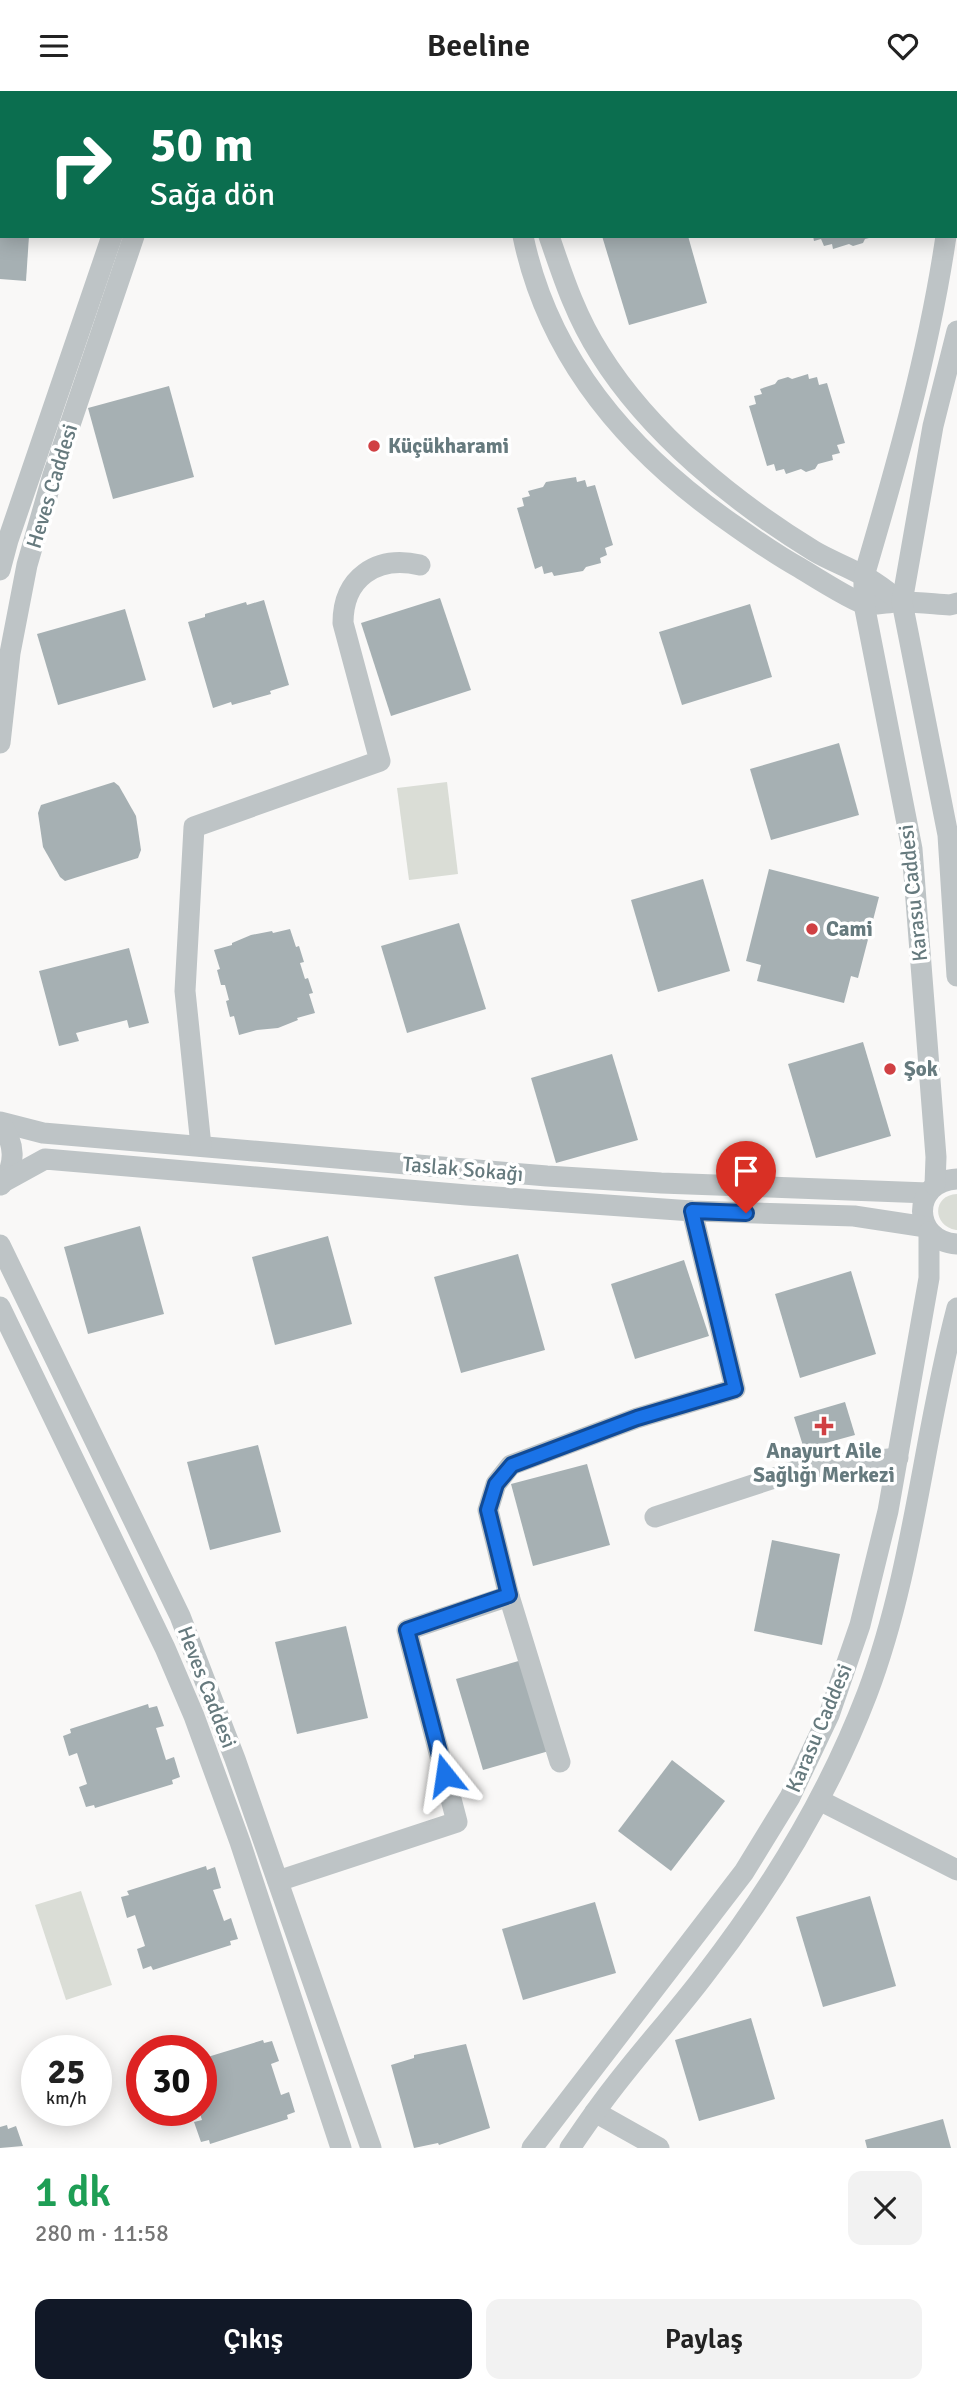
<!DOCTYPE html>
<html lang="tr">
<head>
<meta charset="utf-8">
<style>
  :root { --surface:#fff; --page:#f2f2f2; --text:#222; --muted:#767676; --accent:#111827 }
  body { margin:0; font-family:Signika,sans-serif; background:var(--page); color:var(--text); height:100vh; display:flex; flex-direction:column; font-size:26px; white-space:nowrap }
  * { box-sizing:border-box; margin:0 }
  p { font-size:23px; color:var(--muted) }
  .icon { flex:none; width:38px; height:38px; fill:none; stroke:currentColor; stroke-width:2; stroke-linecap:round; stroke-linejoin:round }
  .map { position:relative; height:2057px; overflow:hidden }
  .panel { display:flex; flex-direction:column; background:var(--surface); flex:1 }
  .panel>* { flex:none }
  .guide { position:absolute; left:0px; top:0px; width:957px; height:147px; box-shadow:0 4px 18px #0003; background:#0b6e4f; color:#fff; overflow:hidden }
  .speed { position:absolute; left:21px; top:1944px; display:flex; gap:14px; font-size:35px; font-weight:700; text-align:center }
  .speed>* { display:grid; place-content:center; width:91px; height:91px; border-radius:50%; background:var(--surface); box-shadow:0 4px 18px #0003; line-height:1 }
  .speed small { font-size:18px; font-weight:400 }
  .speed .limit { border:10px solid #d22; background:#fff; color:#111 }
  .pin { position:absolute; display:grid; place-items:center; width:60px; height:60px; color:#fff; margin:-72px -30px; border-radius:50% 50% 50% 0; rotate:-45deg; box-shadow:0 0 7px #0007 }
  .pin .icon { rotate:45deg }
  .me { position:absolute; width:77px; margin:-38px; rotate:345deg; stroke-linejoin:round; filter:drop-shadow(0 0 5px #0008) }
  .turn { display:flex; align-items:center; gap:24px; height:147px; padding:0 35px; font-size:32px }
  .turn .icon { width:91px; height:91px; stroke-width:2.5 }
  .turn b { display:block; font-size:49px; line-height:60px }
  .round { display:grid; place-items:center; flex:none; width:74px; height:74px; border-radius:14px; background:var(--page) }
  .overview { display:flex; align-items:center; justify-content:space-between; height:119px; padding:0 35px }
  h1 { font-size:42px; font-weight:600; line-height:52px; color:#1e9e55 }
  .cta { display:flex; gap:14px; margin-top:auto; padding:14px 35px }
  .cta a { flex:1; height:80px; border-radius:14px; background:var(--accent); color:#fff; font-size:28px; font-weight:600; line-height:80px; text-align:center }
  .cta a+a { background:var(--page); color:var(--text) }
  header { display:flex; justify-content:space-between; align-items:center; height:91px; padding:0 35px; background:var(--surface); font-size:32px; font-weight:600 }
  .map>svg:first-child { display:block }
</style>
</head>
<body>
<header><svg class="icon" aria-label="menu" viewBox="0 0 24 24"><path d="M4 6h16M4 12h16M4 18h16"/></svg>Beeline<svg class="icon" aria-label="heart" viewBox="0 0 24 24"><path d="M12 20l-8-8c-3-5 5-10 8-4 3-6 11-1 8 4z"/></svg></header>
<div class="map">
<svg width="957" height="2057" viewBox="0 0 957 2057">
  <rect width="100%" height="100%" fill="#f9f8f7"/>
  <g fill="#daddd6">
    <polygon points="447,691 458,783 409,789 397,697"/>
    <path d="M957,1103V1139H956C932,1135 932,1104 957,1103Z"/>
    <polygon points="81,1800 112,1894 66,1909 35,1814"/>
  </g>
  <g fill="#a6b0b3">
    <polygon points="0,145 29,145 26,190 0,188"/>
    <polygon points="602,145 688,145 707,212 629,234"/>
    <polygon points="813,145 873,145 873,146 865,148 863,152 853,155 849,153 833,158 832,153 824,155 821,148 814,150"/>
    <polygon points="808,283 809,288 817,286 819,294 827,292 845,352 837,354 840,362 832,364 833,369 818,373 815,378 806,381 801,378 786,383 784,378 776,380 774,373 767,375 749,315 756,313 754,305 762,303 760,298 775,293 778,289 788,286 792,288"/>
    <polygon points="169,295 194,386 113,408 88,317"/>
    <polygon points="576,386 577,391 585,389 587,396 595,394 613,454 605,457 607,464 600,467 601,472 586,476 583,480 554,485 552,481 544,483 542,475 535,478 517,417 524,415 522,407 530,405 528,400 543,396 546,391"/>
    <polygon points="440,507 471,599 391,625 361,532"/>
    <polygon points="264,509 289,594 270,600 271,603 232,614 231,611 213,617 188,531 205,526 205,523 246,511 247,514"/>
    <polygon points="750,513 772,586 682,614 659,541"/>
    <polygon points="125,518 146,589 58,614 37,543"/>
    <polygon points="839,652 859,724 771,749 750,678"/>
    <polygon points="114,691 119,695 136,725 141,759 138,767 65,790 60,786 43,756 38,722 41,714"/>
    <polygon points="769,778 879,806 858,887 851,885 844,912 757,890 761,874 746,870"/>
    <polygon points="703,788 730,880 658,901 631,809"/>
    <polygon points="459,832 486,918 407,942 381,855"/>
    <polygon points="290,838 296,856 299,855 304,871 300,872 305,888 308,887 313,902 309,903 315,922 297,927 298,929 278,937 257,939 239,944 234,925 230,926 226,910 229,909 225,894 221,894 217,879 220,878 214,859 232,854 232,852 251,844 272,840 273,842"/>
    <polygon points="129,857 149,932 129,937 127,929 76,942 79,950 59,955 39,880"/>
    <polygon points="863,951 891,1045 816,1067 788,973"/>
    <polygon points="612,963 638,1049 556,1072 531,987"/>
    <polygon points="140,1135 164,1223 88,1243 64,1156"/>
    <polygon points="328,1145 352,1233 275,1254 252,1166"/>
    <polygon points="518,1163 545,1259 461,1282 434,1186"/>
    <polygon points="684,1169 709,1245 635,1268 611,1193"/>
    <polygon points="851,1180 876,1263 800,1287 775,1203"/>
    <polygon points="845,1311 855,1344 804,1358 794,1326"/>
    <polygon points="258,1354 281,1441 210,1459 187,1371"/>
    <polygon points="587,1373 610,1454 533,1475 511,1393"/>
    <polygon points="772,1449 840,1463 822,1554 754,1540"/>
    <polygon points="346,1535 368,1627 297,1643 275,1551"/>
    <polygon points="522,1569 549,1660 483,1679 456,1588"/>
    <polygon points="148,1613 149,1617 157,1615 164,1635 156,1637 166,1669 174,1666 180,1686 172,1689 173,1693 95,1717 94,1714 86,1716 79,1696 87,1693 77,1662 69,1665 63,1645 71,1642 70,1638"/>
    <polygon points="672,1669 725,1710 671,1780 618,1740"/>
    <polygon points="206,1775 207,1779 215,1776 221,1797 213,1799 224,1830 231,1827 238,1848 230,1850 231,1854 153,1879 151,1875 143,1878 137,1858 145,1855 135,1824 127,1827 121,1806 129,1804 127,1800"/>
    <polygon points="870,1805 896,1895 823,1916 796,1826"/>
    <polygon points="595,1811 616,1882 523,1909 502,1838"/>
    <polygon points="751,1927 775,2008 699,2030 675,1949"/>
    <polygon points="263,1949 264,1952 272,1950 279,1970 271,1973 281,2004 289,2001 295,2021 287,2024 288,2028 210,2053 209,2049 201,2051 194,2031 202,2029 199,2020 201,2020 201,1968"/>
    <polygon points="466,1953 490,2037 439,2054 438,2052 414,2057 391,1974 414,1967 414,1964"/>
    <polygon points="943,2028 951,2057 867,2057 865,2049"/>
    <polygon points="7,2034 8,2038 16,2035 23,2055 0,2057 0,2036"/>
  </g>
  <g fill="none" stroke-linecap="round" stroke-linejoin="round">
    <g stroke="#bec4c6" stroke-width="21">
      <polyline points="453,0 455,2"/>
      <polyline points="496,0 497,2"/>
      <polyline points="680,0 680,2"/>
      <polyline points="944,0 946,2"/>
      <polyline points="165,2 165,0"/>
      <polyline points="187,2 188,0"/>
      <path d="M523,145C549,271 634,366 738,437C758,451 778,465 800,477C813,485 854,511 865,513C877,515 890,510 902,511C918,511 934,513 950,514L957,512"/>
      <path d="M549,145C563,186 576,226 600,263C650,343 734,411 814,460C829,469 846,475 862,484C876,491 889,502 902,511"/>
      <polyline points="957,240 933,335 902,511 948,744 957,885"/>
      <polyline points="0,479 8,449 112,145"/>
      <polyline points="0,652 10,562 27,474 53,384 134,145"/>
      <polyline points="0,1031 43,1042 547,1085 661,1092 928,1102"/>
      <path d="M0,1032C15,1051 17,1074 1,1094"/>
      <path d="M201,1055L185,900L194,736L380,670L343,532C343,487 376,464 420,474"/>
      <path d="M957,1088C911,1090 911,1150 957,1153"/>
      <polyline points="5,1090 45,1068 467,1104 692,1120 854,1125 926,1136"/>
      <path d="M935,1094L936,1066L912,758L864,513V485C897,373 929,261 946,145"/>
      <polyline points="0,1154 180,1525 235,1668 371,2057"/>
      <polyline points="0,1216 165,1557 194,1625 240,1751 341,2057"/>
      <polyline points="655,1426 805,1377 898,1367"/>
      <polyline points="560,1671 509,1505 488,1419 496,1393 511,1374 637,1327 735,1298 692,1120"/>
      <polyline points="819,1709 957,1779"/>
      <polyline points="278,1790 457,1731 407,1539 509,1505"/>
      <polyline points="595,2021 659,2057"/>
      <polyline points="532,2057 744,1781 790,1706 829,1624 860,1534 888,1420 929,1187 929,1141"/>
      <path d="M570,2057C584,2037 598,2016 613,1997C642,1959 674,1924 703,1886C770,1800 828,1705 867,1603C914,1479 923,1345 957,1217"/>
    </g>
  </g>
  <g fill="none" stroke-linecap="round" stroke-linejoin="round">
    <g stroke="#114b97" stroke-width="18">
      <polyline id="route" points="445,1684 407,1539 509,1504 488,1419 496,1393 512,1374 637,1327 735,1298 692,1120 746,1122"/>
    </g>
    <use href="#route" stroke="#1a73e8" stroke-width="12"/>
  </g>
  <g fill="#d04043" stroke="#fff" stroke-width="2.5">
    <circle cx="374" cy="355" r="7"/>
    <circle cx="812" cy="838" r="7"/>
    <circle cx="890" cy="978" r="7"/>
    <path d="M820.5 1324.5h7v7h7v7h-7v7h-7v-7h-7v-7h7z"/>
  </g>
  <g text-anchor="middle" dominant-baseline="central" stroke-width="7" stroke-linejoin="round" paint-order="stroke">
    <g font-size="21" font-weight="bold" fill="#667a7e" stroke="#fff" text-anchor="start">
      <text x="388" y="355">Küçükharami</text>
      <text x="826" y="838">Cami</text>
      <text x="904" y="978">Şok</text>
      <text x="824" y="1360" text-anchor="middle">Anayurt Aile<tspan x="824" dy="24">Sağlığı Merkezi</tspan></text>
    </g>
    <g font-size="21" fill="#667a7e" stroke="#fff">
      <text transform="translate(52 395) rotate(-73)">Heves Caddesi</text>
      <text transform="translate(913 802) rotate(-96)">Karasu Caddesi</text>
      <text transform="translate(463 1078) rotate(5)">Taslak Sokağı</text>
      <text transform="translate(207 1596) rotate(69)">Heves Caddesi</text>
      <text transform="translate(819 1637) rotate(-67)">Karasu Caddesi</text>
    </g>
  </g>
</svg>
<div class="speed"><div>25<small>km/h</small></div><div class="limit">30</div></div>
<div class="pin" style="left:746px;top:1122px;background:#d93025"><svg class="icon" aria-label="arrive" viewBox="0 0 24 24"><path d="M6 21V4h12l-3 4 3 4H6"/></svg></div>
<svg class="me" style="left:445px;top:1684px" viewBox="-20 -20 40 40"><path d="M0-17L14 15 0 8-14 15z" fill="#1a73e8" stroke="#fff" stroke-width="4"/></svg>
<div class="guide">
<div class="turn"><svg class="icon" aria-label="right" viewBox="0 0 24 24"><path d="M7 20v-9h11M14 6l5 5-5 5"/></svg><div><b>50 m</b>Sağa dön</div></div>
</div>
</div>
<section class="panel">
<div class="overview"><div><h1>1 dk</h1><p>280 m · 11:58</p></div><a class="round"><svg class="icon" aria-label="close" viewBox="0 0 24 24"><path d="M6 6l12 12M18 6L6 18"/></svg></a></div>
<div class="cta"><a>Çıkış</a><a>Paylaş</a></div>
</section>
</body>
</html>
